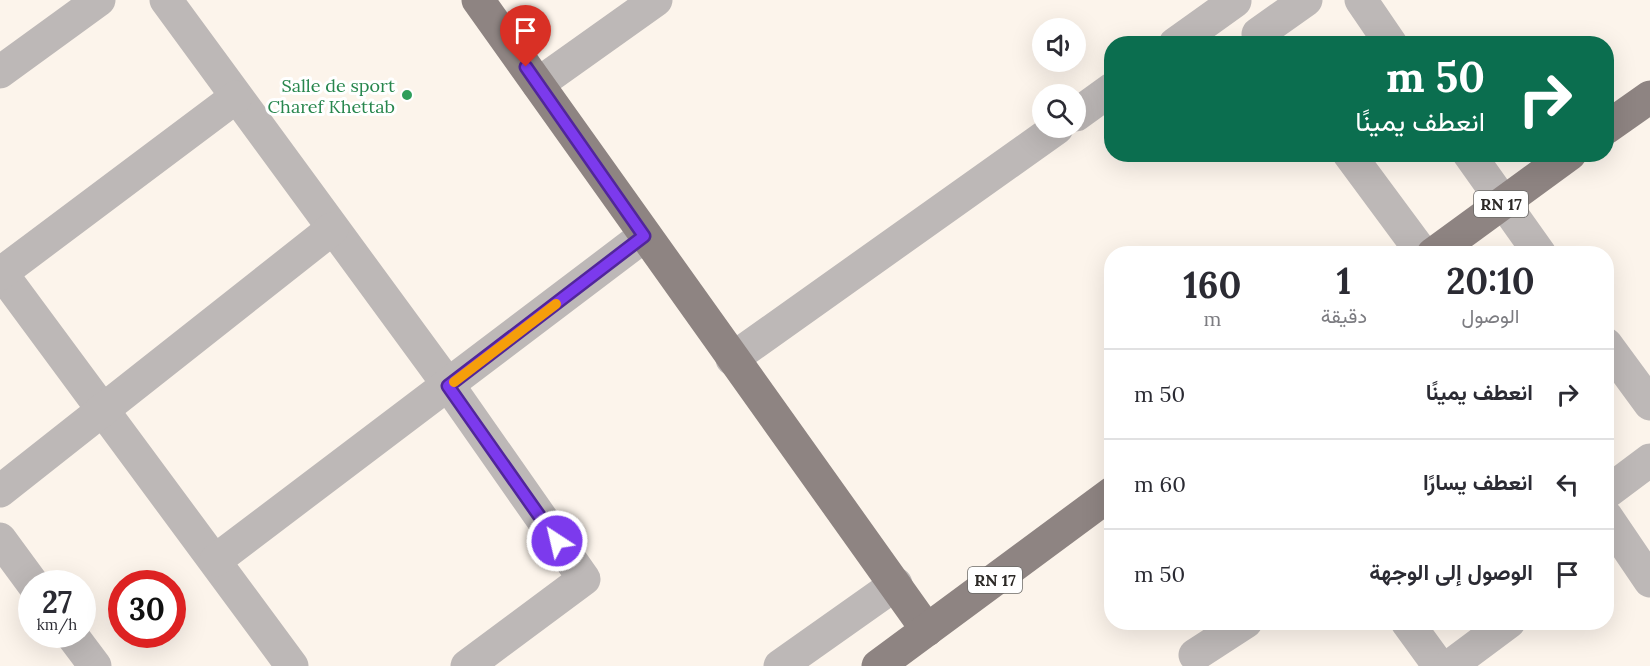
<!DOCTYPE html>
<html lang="ar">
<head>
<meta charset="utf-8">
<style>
  :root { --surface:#fff; --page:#f7f7f7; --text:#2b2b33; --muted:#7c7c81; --line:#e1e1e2 }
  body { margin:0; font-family:Lora,Vazirmatn,serif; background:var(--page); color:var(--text); direction:rtl; height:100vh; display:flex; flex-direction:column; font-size:22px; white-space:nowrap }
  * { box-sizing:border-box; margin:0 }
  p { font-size:20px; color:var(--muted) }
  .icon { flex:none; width:33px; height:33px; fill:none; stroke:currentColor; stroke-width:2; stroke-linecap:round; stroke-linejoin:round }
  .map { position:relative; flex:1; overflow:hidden; direction:ltr }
  .sheet { position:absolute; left:1104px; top:246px; width:510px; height:384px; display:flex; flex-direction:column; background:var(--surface); border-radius:24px; box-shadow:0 6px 24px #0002; direction:rtl }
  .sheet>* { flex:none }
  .top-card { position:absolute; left:1104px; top:36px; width:510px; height:126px; border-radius:24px; box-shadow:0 6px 24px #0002; direction:rtl; background:#0b6e4f; color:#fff; overflow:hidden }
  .controls { position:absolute; left:1032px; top:18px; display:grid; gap:12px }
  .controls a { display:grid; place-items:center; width:54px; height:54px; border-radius:50%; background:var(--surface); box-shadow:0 6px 24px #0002; font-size:30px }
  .speed { position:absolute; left:18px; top:570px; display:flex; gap:12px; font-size:30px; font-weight:700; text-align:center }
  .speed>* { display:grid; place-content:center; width:78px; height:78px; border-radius:50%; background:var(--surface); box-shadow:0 6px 24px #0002; line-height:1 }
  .speed small { font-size:15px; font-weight:400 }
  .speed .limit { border:9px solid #d22; background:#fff; color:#111 }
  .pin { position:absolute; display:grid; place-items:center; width:51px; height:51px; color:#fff; margin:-62px -26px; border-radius:50% 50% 50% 0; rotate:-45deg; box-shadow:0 0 6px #0007 }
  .pin .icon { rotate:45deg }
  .me { position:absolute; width:66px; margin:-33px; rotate:325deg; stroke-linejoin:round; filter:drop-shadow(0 0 4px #0008) }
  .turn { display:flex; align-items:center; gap:21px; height:126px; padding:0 30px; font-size:27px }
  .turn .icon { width:78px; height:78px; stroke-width:2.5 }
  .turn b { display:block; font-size:42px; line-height:51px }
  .eta { display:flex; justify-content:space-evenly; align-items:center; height:102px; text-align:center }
  .eta b { font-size:36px; font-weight:700; line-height:42px }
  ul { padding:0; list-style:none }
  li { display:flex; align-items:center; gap:18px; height:90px; padding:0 30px; border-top:2px solid var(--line) }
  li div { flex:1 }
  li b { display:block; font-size:22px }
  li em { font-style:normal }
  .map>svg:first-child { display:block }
</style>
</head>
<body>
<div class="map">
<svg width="1650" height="666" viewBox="0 0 1650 666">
  <rect width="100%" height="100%" fill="#fcf4eb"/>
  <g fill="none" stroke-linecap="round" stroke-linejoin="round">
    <g stroke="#bdb8b7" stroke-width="33">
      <polyline points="166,0 449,386 584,579 467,666"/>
      <polyline points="1361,0 1391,44"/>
      <polyline points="1258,34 1306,0"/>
      <polyline points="1175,44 1235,1"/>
      <polyline points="0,72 99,0"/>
      <polyline points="538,84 656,0"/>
      <polyline points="1076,115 1112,89"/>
      <polyline points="1349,154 1423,254"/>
      <polyline points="1469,154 1540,254"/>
      <polyline points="0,271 292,666"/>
      <polyline points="0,274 236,97"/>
      <polyline points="1606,344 1650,404"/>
      <polyline points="732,359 1057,128"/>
      <polyline points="0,491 332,229"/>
      <polyline points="1606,493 1650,460"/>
      <polyline points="1606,516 1650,581"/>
      <polyline points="0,539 33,584"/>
      <polyline points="216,560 644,236"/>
      <polyline points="1407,622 1439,666"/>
      <polyline points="71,634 95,666"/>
      <polyline points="1195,655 1246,622"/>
      <polyline points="780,666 896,584"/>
      <polyline points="1450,666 1509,622"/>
    </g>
    <g stroke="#8e8482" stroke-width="33">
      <polyline points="478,0 927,630"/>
      <polyline points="1606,128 1650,97"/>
      <polyline points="1433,254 1570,154"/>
      <polyline points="878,666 1112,493"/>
    </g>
  </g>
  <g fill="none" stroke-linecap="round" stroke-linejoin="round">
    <g stroke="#51269a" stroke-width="15">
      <polyline id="route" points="526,67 644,236 448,386 557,541"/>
    </g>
    <use href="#route" stroke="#7c3aed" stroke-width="10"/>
    <polyline stroke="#f59e0b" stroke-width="10" points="454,382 556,304"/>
  </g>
  <circle fill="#2e9e5b" stroke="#fff" stroke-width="2" cx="407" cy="95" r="6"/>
  <g text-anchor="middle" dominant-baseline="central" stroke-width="6" stroke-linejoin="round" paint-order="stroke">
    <g fill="#fff" stroke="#6b6967" stroke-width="1.5">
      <rect x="1474" y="191" width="54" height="26" rx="4.5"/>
      <rect x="968" y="567" width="54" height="26" rx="4.5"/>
    </g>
    <g font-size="16" font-weight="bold" fill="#2c2926">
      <text x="1501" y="204">RN 17</text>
      <text x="995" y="580">RN 17</text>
    </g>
    <g font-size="18" fill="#27864d" stroke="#fff" text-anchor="end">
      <text x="395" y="85">Salle de sport<tspan x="395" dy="21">Charef Khettab</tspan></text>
    </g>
  </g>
</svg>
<div class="controls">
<a><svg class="icon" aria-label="sound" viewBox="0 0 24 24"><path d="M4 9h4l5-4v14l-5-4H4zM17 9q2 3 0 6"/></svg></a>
<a><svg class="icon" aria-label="search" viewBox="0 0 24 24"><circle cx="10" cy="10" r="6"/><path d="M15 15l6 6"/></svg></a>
</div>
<div class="speed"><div>27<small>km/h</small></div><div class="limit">30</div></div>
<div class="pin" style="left:526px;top:67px;background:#d93025"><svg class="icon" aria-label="arrive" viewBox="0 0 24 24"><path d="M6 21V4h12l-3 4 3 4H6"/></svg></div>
<svg class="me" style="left:557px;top:541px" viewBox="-20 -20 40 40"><circle r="17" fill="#7c3aed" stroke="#fff" stroke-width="3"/><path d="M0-11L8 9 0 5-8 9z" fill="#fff"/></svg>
<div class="top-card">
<div class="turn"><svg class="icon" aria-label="right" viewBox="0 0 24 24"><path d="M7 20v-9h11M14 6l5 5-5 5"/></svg><div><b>50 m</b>انعطف يمينًا</div></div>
</div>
<section class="sheet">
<div class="eta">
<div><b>20:10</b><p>الوصول</p></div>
<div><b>1</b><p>دقيقة</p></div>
<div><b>160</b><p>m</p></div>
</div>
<ul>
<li><svg class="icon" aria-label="right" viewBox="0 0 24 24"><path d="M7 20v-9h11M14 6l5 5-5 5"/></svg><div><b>انعطف يمينًا</b></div><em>50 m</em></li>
<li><svg class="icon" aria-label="left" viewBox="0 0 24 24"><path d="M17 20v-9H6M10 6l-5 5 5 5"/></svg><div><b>انعطف يسارًا</b></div><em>60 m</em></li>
<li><svg class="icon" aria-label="arrive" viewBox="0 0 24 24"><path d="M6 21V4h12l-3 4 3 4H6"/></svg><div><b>الوصول إلى الوجهة</b></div><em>50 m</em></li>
</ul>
</section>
</div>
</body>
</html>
